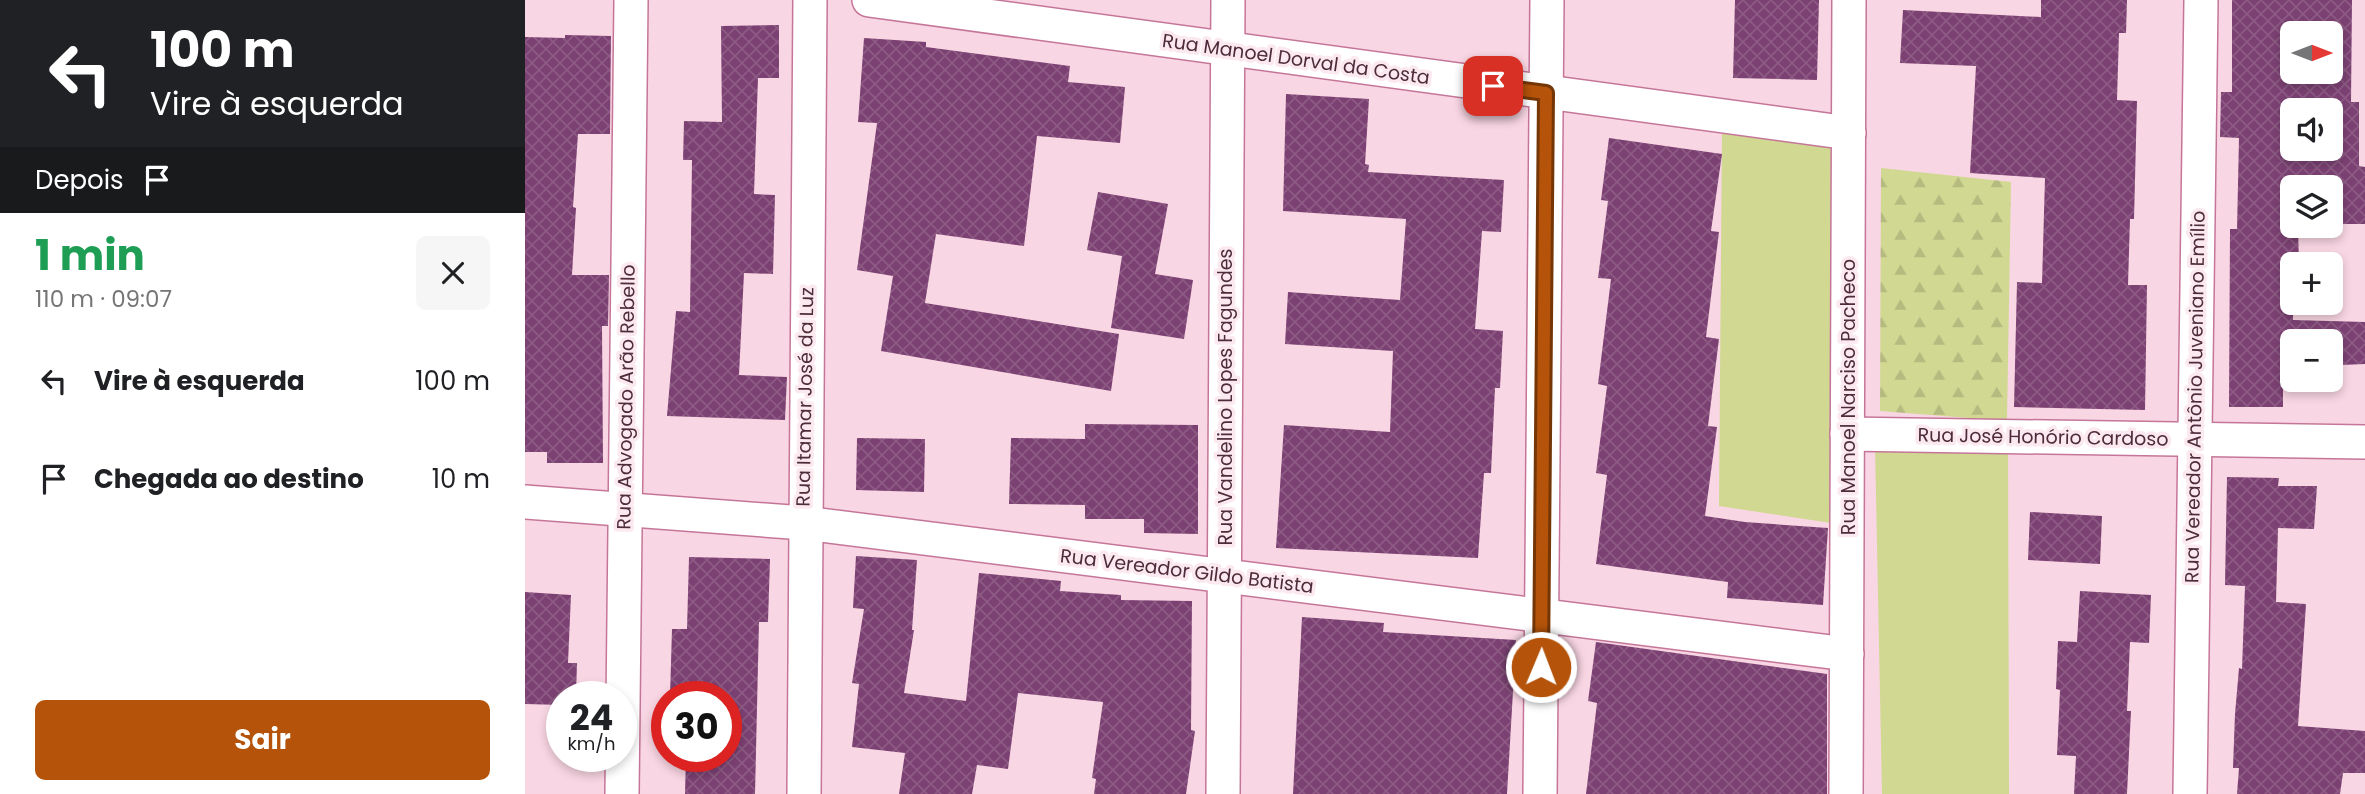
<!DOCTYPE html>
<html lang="pt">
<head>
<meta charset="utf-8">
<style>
  :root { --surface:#fff; --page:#f6f6f6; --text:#202124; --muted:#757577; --accent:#b45309 }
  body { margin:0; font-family:Poppins,sans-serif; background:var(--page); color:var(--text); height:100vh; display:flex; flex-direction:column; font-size:26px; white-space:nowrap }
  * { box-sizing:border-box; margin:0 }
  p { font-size:23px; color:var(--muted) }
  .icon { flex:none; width:38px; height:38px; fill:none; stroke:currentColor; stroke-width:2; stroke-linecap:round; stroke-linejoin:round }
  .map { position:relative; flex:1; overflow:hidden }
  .sheet { display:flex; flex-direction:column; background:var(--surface); width:525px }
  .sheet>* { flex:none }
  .guide { background:#202124; color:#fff; overflow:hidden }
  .needle { width:46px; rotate:90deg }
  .fabs { position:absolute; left:1755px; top:21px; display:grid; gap:14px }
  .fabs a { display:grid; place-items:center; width:63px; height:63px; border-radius:10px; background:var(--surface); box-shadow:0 4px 10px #0003; font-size:35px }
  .speed { position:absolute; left:21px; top:681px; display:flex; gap:14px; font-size:35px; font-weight:700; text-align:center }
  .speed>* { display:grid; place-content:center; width:91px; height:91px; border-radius:50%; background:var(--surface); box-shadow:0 4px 10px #0003; line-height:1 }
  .speed small { font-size:18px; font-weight:400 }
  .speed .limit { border:10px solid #d22; background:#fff; color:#111 }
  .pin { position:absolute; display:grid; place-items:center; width:60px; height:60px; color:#fff; margin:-30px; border-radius:14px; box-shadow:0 4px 10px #0006 }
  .me { position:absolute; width:77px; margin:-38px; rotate:1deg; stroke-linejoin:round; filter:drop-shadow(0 0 5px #0008) }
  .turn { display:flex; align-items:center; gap:24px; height:147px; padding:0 35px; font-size:32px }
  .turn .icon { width:91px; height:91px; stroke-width:2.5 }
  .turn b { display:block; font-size:49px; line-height:60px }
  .then { display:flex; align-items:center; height:66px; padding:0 35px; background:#0003; gap:14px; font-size:26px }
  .round { display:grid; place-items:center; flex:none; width:74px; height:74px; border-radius:10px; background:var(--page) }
  .overview { display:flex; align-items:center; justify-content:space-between; height:119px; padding:0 35px }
  h1 { font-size:42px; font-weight:700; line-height:52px; color:#1e9e55 }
  .primary-button { display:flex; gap:14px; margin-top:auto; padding:14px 35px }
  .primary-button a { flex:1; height:80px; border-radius:10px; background:var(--accent); color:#fff; font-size:28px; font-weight:700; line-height:80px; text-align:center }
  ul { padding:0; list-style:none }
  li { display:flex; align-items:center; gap:21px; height:98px; padding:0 35px }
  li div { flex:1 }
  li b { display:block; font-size:26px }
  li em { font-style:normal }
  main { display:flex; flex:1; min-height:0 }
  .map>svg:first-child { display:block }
</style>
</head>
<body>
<main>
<section class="sheet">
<div class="guide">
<div class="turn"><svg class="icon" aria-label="left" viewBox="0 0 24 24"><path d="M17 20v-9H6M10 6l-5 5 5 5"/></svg><div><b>100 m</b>Vire à esquerda</div></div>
<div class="then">Depois<svg class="icon" aria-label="arrive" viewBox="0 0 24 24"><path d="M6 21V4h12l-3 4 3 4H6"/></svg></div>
</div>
<div class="overview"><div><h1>1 min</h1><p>110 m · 09:07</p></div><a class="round"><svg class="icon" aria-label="close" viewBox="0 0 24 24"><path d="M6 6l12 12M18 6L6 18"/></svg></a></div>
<ul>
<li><svg class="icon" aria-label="left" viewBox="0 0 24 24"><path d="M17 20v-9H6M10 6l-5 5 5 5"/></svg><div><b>Vire à esquerda</b></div><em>100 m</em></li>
<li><svg class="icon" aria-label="arrive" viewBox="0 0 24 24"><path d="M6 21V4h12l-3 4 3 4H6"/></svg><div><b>Chegada ao destino</b></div><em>10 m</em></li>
</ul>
<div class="primary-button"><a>Sair</a></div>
</section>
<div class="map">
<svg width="1840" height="794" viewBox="0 0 1840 794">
  <defs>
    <pattern id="forest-firs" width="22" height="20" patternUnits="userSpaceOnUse" patternTransform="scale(1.75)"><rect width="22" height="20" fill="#d1d892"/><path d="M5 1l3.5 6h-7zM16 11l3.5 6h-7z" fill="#b5ba7f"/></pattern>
    <pattern id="building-cross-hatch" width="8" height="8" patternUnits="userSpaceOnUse" patternTransform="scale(1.75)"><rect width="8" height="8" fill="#7c4173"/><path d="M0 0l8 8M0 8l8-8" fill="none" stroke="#8c5a83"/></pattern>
  </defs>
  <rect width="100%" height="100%" fill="#f9d6e3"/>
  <g fill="#d1d892">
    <polygon points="1197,128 1315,141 1313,524 1194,506"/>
    <polygon points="1483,444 1484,794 1357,794 1350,445"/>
  </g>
  <polygon fill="url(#forest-firs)" points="1356,168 1486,182 1482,421 1355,411"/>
  <g fill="url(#building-cross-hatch)" fill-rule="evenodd">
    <polygon points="1210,0 1294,0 1292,80 1208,78"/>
    <polygon points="1516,0 1602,0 1601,33 1594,33 1592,100 1612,101 1609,219 1605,219 1603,285 1622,285 1620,410 1489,407 1492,282 1517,283 1520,178 1445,173 1451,66 1375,63 1378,10 1516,17"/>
    <path d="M1707,0H1827L1826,102H1834V166L1840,167V224H1806V187H1768V226H1773L1774,264H1768V320L1840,322V364L1816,365V374H1806V341H1768V373L1758,372V407H1704L1705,229H1712L1714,138L1695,137L1696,92H1707ZM1768,33H1806V72H1768ZM1768,110H1806V149H1768Z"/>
    <polygon points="254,25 254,78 233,78 229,194 250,195 248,274 219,273 214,375 262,377 260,420 142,416 151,311 165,312 167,160 158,160 159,121 197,122 196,26"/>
    <polygon points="40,35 86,36 85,134 53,134 48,207 51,208 47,275 84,275 83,326 77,326 78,463 22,463 22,452 0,452 0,37 40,38"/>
    <polygon points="339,38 401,42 401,47 545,66 543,82 600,87 595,143 512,136 499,246 411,234 400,303 594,334 586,391 356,351 368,276 332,270 352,123 333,122"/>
    <polygon points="761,94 844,99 840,164 844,165 843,172 979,180 976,232 957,231 950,329 978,331 975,388 970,388 966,473 959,473 953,558 751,548 759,425 865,432 868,351 760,344 763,292 875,300 881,219 758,211"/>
    <polygon points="1084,138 1197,154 1186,231 1194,232 1181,337 1194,339 1183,426 1192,427 1180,516 1220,522 1303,528 1298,605 1202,598 1203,582 1071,564 1082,475 1071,473 1082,386 1073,384 1086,279 1073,278 1083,201 1076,200"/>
    <polygon points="573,192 643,204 630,274 668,280 659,339 586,328 597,256 562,250"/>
    <polygon points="560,424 673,425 673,534 619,533 619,519 560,519 560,505 484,504 486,438 560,439"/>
    <polygon points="332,438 400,439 399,492 331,490"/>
    <polygon points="1702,477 1754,478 1753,486 1792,486 1789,529 1753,528 1751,602 1781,604 1773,726 1840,731 1840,773 1818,773 1815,794 1712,794 1714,768 1708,768 1710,714 1714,668 1717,669 1720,586 1700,585"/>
    <polygon points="1505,512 1577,516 1575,564 1503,560"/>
    <polygon points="331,556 392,560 387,630 389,630 379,693 441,701 454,573 536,581 535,591 596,595 596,600 667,601 666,730 670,731 661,794 569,794 571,779 567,778 578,702 493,693 483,769 452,765 447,794 374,794 380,753 327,747 334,684 327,683 339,609 328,608"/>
    <polygon points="164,557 245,559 243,622 234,622 230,794 160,794 161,756 201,756 201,696 145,696 147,629 162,629"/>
    <polygon points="1555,591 1626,595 1624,643 1605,642 1602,711 1606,711 1602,794 1549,794 1551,756 1532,755 1535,690 1531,689 1533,641 1552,642"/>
    <polygon points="0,592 46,595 43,663 52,663 51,696 37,696 37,705 0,704"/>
    <polygon points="777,617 859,623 858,632 991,640 982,794 768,794"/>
    <polygon points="1071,642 1302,674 1302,794 1061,794 1072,703 1063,701"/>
  </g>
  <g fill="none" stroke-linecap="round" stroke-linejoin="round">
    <g stroke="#c57698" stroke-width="36">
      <g id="street">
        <polyline points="344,0 1324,133"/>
        <polyline points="1322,434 1840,442"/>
        <polyline points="0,502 279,523 1322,654"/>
        <polyline points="97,794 106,0"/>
        <polyline points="279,794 285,0"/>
        <polyline points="698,794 703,0"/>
        <polyline points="1015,794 1022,0"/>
        <polyline points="1321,794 1324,0"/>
        <polyline points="1665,794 1676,0"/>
      </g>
    </g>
    <use href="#street" stroke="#fff" stroke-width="33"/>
  </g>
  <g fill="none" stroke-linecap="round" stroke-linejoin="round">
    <g stroke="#753606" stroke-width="18">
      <polyline id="route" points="968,86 1021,93 1016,667"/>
    </g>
    <use href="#route" stroke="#b45309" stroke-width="12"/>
  </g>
  <g text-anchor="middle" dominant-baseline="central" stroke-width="7" stroke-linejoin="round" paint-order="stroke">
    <g font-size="19" fill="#4e2c3b" stroke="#fbe9ef">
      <text transform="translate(771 59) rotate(8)">Rua Manoel Dorval da Costa</text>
      <text transform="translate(101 397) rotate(-89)">Rua Advogado Arão Rebello</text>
      <text transform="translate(280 397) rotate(-89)">Rua Itamar José da Luz</text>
      <text transform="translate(700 397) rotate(-90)">Rua Vandelino Lopes Fagundes</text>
      <text transform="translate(1323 397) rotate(-90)">Rua Manoel Narciso Pacheco</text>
      <text transform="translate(1670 397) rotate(-89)">Rua Vereador Antônio Juveniano Emílio</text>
      <text transform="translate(1518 437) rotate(1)">Rua José Honório Cardoso</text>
      <text transform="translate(662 571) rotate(7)">Rua Vereador Gildo Batista</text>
    </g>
  </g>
</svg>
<div class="fabs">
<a><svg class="needle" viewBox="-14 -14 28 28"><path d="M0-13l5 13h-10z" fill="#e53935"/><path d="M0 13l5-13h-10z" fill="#757577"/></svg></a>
<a><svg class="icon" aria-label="sound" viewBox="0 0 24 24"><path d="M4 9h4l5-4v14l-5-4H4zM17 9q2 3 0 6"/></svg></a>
<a><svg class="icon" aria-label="layers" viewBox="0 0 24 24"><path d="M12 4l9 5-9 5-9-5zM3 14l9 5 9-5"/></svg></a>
<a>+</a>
<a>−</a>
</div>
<div class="speed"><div>24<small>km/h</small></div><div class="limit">30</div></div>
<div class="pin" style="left:968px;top:86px;background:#d93025"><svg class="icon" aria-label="arrive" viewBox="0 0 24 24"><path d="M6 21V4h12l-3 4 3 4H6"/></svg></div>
<svg class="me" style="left:1016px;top:667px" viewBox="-20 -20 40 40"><circle r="17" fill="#b45309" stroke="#fff" stroke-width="3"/><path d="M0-11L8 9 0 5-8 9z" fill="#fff"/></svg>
</div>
</main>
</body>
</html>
